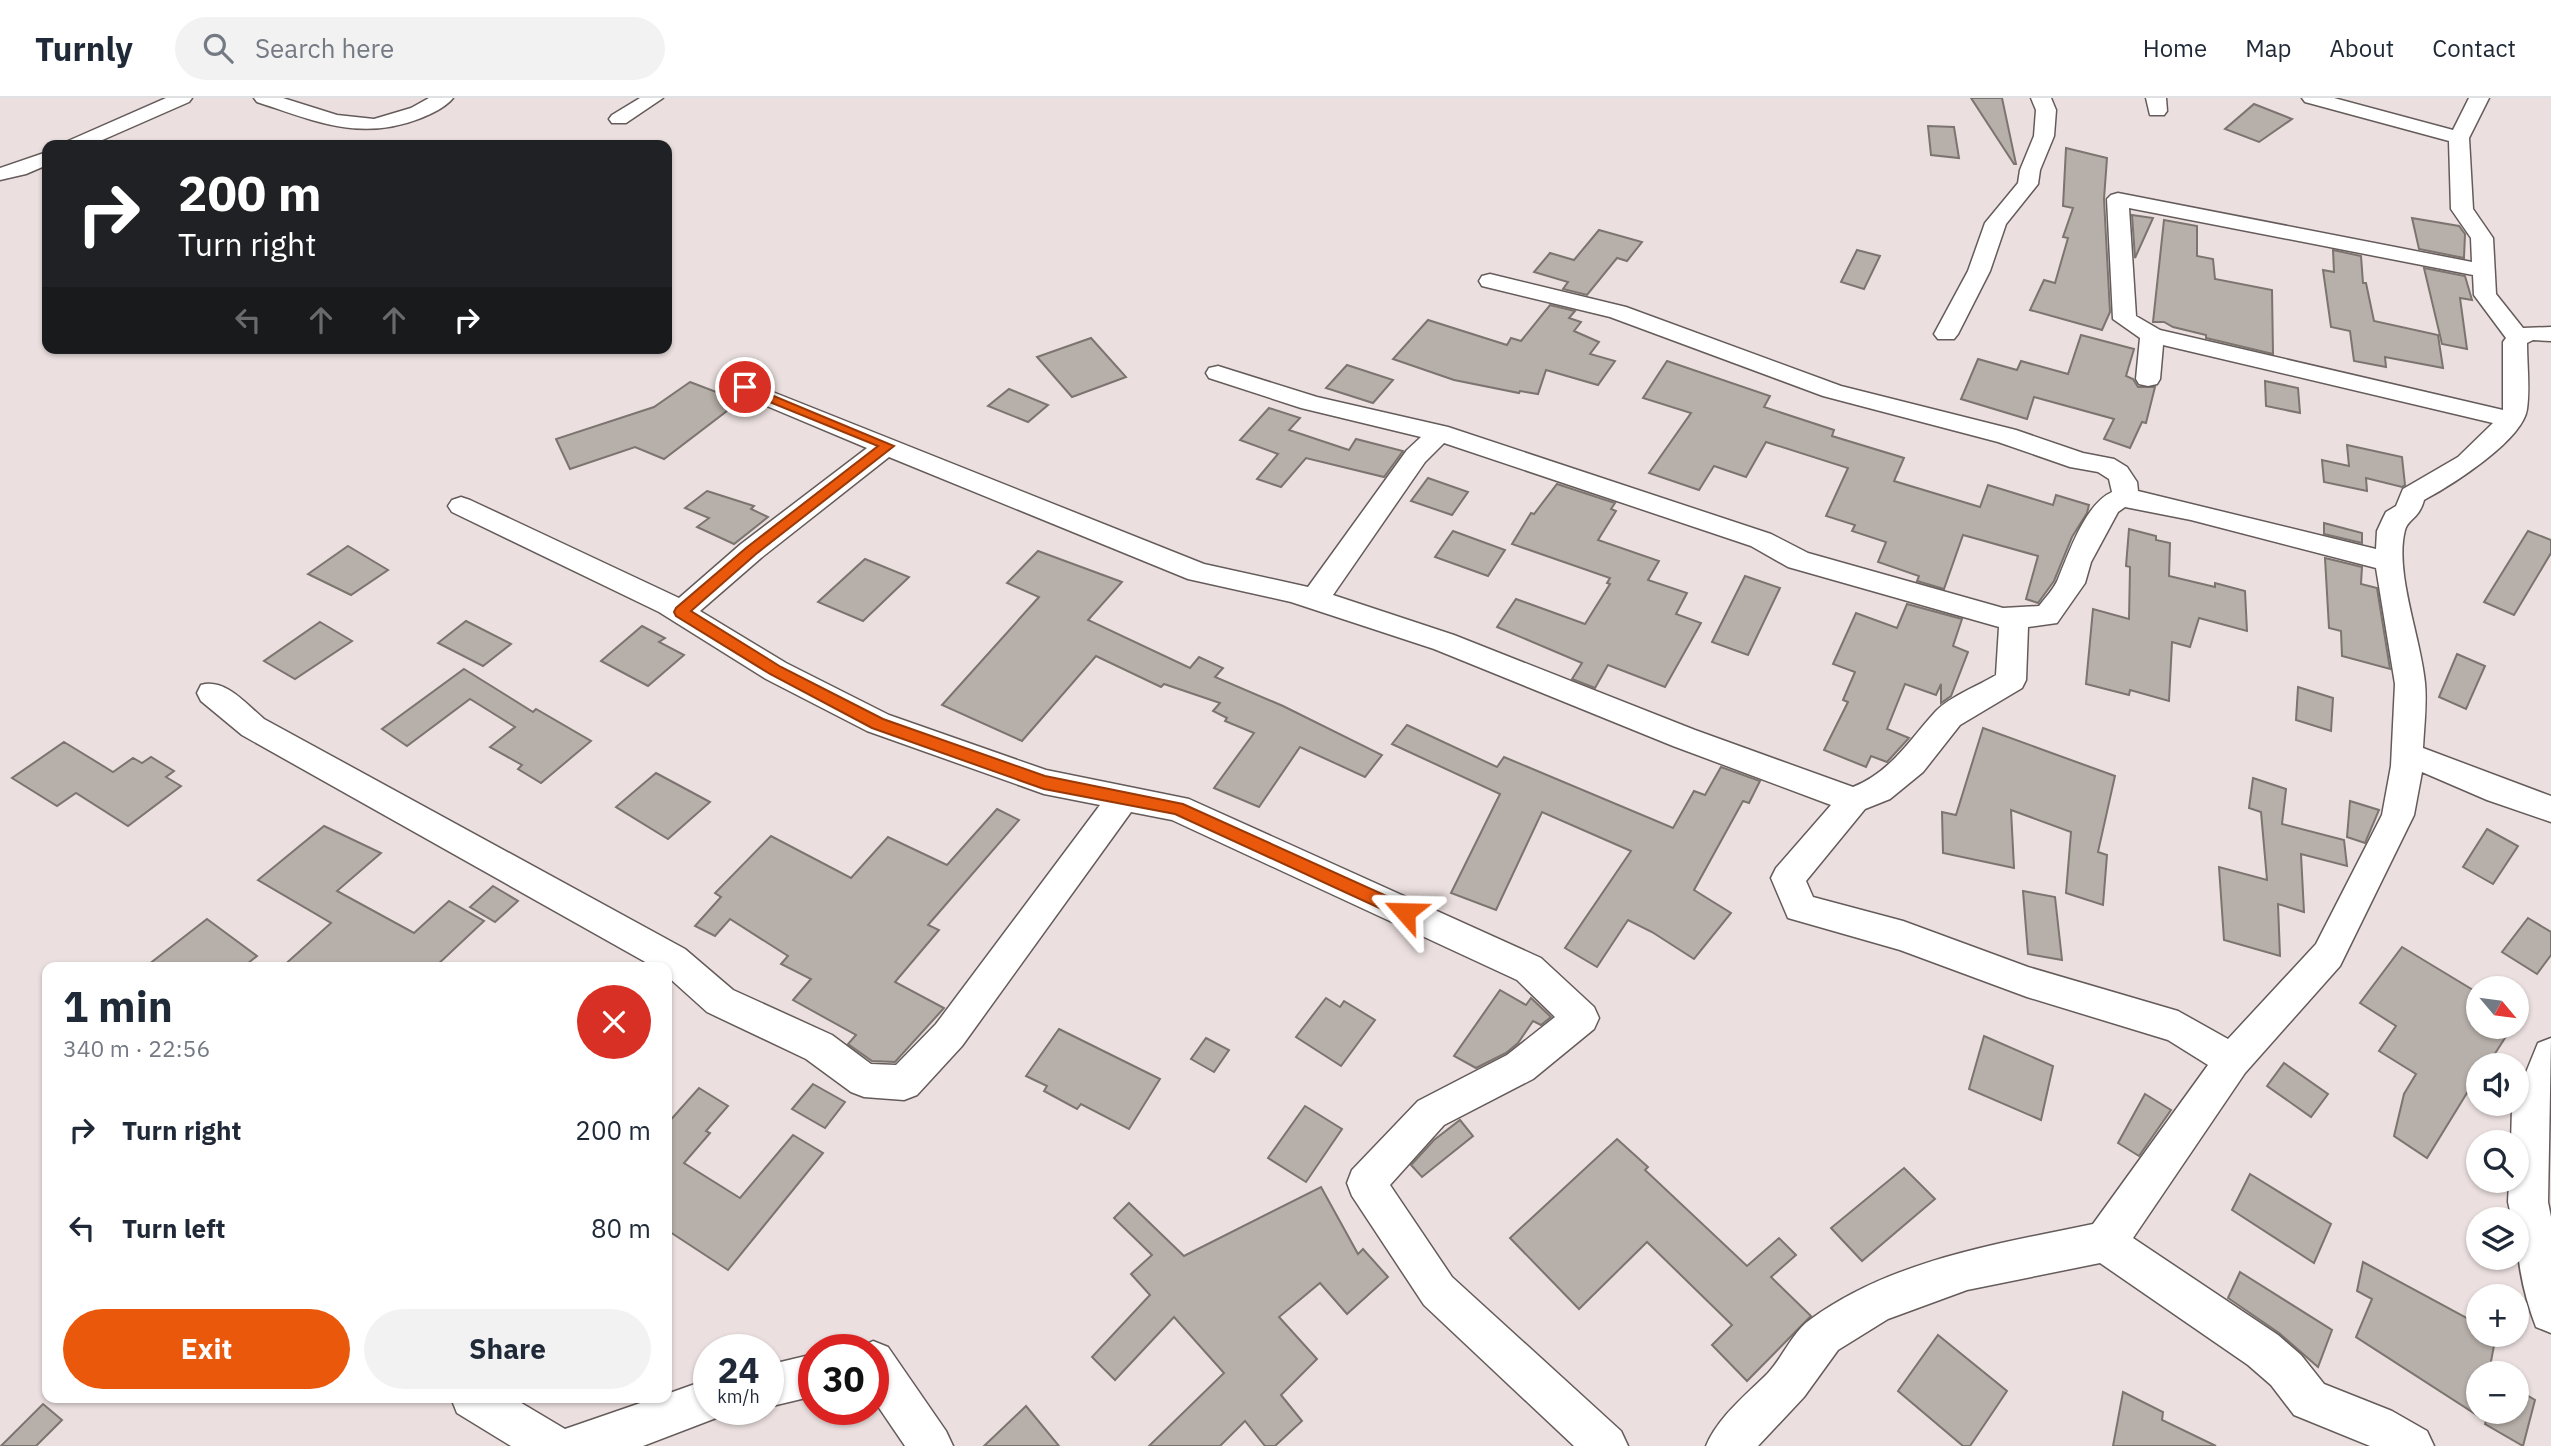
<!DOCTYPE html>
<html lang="en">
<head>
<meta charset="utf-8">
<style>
  :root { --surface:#fff; --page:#f2f2f3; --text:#1f2937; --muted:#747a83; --line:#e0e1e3; --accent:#ea580c }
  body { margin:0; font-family:"IBM Plex Sans",sans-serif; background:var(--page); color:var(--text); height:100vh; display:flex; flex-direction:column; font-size:26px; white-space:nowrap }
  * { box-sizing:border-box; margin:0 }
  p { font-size:23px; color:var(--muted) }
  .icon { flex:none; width:38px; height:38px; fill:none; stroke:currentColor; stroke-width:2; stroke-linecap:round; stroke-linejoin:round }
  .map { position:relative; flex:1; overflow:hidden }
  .details { position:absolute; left:42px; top:864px; width:630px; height:441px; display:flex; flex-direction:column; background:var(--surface); border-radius:14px; box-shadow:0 2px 5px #0004 }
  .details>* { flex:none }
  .guide { position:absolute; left:42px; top:42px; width:630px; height:214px; border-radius:14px; box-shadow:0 2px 5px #0004; background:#202124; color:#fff; overflow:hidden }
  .needle { width:46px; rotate:119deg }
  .buttons { position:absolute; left:2466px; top:878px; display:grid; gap:14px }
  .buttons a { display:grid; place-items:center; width:63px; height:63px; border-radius:50%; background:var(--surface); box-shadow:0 2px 5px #0004; font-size:35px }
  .speed { position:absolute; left:693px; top:1236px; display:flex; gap:14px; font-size:35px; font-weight:700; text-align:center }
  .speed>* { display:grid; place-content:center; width:91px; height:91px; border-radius:50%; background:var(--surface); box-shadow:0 2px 5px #0004; line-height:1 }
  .speed small { font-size:18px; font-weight:400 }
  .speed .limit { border:10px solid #d22; background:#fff; color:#111 }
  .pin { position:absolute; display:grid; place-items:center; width:60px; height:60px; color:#fff; margin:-30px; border:4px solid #fff; border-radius:50%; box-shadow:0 2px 7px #0007 }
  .me { position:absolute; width:77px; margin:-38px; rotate:295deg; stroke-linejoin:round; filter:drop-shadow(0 0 5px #0008) }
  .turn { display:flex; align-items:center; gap:24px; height:147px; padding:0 21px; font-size:32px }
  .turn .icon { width:91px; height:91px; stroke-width:2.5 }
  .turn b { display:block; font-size:49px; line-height:60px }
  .lanes { display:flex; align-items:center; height:66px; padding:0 21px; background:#0003; justify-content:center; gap:35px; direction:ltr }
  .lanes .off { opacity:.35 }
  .round { display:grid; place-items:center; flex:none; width:74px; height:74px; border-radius:37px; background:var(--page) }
  .head { display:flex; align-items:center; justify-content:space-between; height:119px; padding:0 21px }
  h1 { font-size:42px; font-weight:700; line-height:52px }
  .action { display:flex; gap:14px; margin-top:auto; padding:14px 21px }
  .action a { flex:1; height:80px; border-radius:42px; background:var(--accent); color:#fff; font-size:28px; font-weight:700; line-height:80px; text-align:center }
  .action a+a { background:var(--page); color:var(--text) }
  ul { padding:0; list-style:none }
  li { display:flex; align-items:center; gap:21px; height:98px; padding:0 21px }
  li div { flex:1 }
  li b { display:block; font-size:26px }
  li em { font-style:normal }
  header { display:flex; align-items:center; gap:42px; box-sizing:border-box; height:98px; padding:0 35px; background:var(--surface); border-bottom:2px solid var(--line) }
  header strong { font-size:33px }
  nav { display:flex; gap:38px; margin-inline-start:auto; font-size:24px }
  .search { width:490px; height:63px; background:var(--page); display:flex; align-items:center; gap:18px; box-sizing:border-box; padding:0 24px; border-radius:38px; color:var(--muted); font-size:26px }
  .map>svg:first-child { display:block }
</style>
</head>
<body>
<header>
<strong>Turnly</strong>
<div class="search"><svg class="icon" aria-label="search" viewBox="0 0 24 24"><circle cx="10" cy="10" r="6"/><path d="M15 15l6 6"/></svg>Search here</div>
<nav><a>Home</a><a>Map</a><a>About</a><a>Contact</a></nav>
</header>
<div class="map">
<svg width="2551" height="1348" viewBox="0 0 2551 1348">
  <rect width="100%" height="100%" fill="#ebe0df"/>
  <g fill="#b7afa9" stroke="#7b746f" stroke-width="2">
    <polygon points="1971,0 2002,0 2016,66 2014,66"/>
    <polygon points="2254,6 2292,21 2259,44 2225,31"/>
    <polygon points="1928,28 1954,29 1959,60 1931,57"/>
    <polygon points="2066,50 2107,60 2104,101 2110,214 2102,232 2030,212 2044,182 2055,185 2068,140 2063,139 2073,110 2063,108"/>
    <polygon points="2132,117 2153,120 2135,160"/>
    <polygon points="2412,120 2459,128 2465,136 2464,160 2419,151"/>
    <polygon points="2164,122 2197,128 2197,158 2213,161 2215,181 2272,192 2273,256 2206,240 2206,237 2173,229 2164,224 2153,224"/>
    <polygon points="1599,132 1642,144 1627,163 1617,160 1587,197 1563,191 1568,184 1534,174 1550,155 1574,162"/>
    <polygon points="1857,152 1880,158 1864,191 1841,184"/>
    <polygon points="2333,152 2361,158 2363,185 2366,185 2374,223 2438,237 2443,270 2385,259 2386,269 2354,263 2350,233 2331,229 2323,172 2334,174"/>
    <polygon points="2424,170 2465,178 2472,202 2460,200 2467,251 2442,246"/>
    <polygon points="1550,207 1575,213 1569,220 1581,224 1574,233 1599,244 1590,256 1615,263 1598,287 1546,272 1538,296 1520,293 1519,295 1454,282 1393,261 1428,222 1507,247 1511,240 1521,243"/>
    <polygon points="2081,237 2134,251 2126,278 2133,281 2138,289 2155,289 2146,325 2142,324 2130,350 2104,341 2114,321 2034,299 2027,321 1961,301 1978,261 2017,272 2021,263 2068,276"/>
    <polygon points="1091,240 1126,279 1072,299 1037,259"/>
    <polygon points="1667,263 1770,298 1764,309 1834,332 1832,338 1904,360 1894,383 1980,409 1988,387 2053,407 2056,397 2089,407 2087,415 2072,439 2054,483 2038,505 2026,501 2038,458 1963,437 1944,491 1917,483 1919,478 1878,464 1886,444 1852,433 1855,427 1826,418 1848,370 1766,344 1746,379 1714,368 1699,392 1649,375 1691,315 1643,300"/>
    <polygon points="1347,267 1393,282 1373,305 1326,290"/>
    <polygon points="2265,283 2298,290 2300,315 2266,308"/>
    <polygon points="690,284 740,303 664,361 635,349 570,371 556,341 654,309"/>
    <polygon points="1009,291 1048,307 1028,324 988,308"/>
    <polygon points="1269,310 1300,320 1289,332 1349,352 1356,341 1403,353 1384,379 1306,360 1281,389 1257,381 1278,356 1240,342"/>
    <polygon points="2347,347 2402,359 2405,387 2402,389 2366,380 2367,393 2324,384 2322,362 2349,368"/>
    <polygon points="1428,380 1468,394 1452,417 1411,403"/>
    <polygon points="1557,386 1615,405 1611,411 1616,413 1598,442 1659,463 1648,482 1687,495 1676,516 1701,525 1665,589 1608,567 1595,590 1572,581 1582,565 1497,529 1516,501 1585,526 1610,486 1607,485 1610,480 1512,446 1531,415 1534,416"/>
    <polygon points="707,393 754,408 751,411 768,419 734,446 697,429 709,420 685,410"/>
    <polygon points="2324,425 2362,435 2362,445 2324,436"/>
    <polygon points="2129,431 2156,438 2156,442 2170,445 2169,478 2215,489 2215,485 2245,493 2247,533 2199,520 2190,549 2172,544 2169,603 2130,592 2129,597 2086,586 2093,511 2129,521 2130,469 2126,468"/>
    <polygon points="1453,433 1505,452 1488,478 1435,459"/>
    <polygon points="2528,433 2551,442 2551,455 2514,517 2484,504"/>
    <polygon points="348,448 388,472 351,497 308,476"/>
    <polygon points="1038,453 1122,484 1088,522 1190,570 1199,559 1223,570 1215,579 1283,608 1382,657 1365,679 1300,649 1259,709 1214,690 1254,635 1225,623 1227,620 1213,613 1220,605 1164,586 1161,589 1096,558 1022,643 942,607 1039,499 1007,485"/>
    <polygon points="2325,460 2362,469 2361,486 2377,490 2390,571 2342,558 2341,533 2329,530"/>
    <polygon points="865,461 909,479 863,523 818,504"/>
    <polygon points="1745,478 1780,490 1748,557 1712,544"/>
    <polygon points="1907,506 1962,521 1953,548 1968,554 1951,598 1941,605 1941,586 1936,597 1905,586 1887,631 1909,640 1887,664 1871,658 1866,669 1824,652 1848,604 1843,602 1855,574 1833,566 1856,515 1897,530"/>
    <polygon points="466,523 511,546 483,568 438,545"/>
    <polygon points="320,524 352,543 295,581 264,563"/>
    <polygon points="642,528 665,540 659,544 684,557 648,588 601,563"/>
    <polygon points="2457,556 2485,568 2466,611 2439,599"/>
    <polygon points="464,571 533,614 536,611 591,643 541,685 518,671 522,667 490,649 515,629 470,601 407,648 382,631"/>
    <polygon points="2298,589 2333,600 2331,633 2296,622"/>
    <polygon points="1407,627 1497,669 1504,659 1673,730 1694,693 1705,697 1721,669 1760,683 1749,705 1743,703 1694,792 1731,815 1694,861 1652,834 1628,822 1597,869 1565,850 1631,753 1542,714 1496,812 1451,795 1500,696 1392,646"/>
    <polygon points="1983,630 2115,678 2098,754 2107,757 2103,807 2066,795 2071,734 2011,712 2014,770 1943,755 1942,714 1956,717"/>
    <polygon points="64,644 113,674 133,660 142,665 151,659 174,673 166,679 181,688 128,728 76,695 57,708 12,680"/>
    <polygon points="656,675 710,704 668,741 616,709"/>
    <polygon points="2253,680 2286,691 2282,726 2344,742 2347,768 2301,756 2304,814 2278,806 2280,858 2224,842 2219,769 2267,782 2261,714 2249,710"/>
    <polygon points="2350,703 2379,712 2365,745 2347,739"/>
    <polygon points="997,711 1019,722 928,827 939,832 895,884 944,910 895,964 872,963 848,946 856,937 793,902 811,881 781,866 788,858 730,821 715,838 695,828 721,799 715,795 771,738 851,780 888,739 947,767"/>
    <polygon points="324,728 381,755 337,793 414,835 449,803 484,823 434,870 281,870 331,825 258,782"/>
    <polygon points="2487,731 2518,748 2493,786 2463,769"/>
    <polygon points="493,788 518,803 495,824 470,809"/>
    <polygon points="2023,793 2055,799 2062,862 2028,856"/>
    <polygon points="2528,820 2551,834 2551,857 2537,876 2502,854"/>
    <polygon points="207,821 257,858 242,870 144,870"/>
    <polygon points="2402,849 2478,895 2478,929 2512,929 2487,968 2478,968 2478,977 2427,1060 2394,1038 2404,996 2416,976 2379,953 2396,928 2360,905"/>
    <polygon points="1500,892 1526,907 1531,900 1551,919 1541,927 1533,923 1518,945 1506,955 1476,970 1454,958"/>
    <polygon points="1326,900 1340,909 1344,903 1375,922 1341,968 1296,939"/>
    <polygon points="1059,931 1160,981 1129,1031 1081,1006 1077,1011 1044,993 1047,988 1026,978"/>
    <polygon points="1984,938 2053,968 2041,1022 1969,991"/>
    <polygon points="1206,940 1229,952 1214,974 1191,961"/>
    <polygon points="2284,965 2328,996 2311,1019 2267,988"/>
    <polygon points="813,986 845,1004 825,1030 792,1011"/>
    <polygon points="699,990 728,1008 706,1033 710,1035 684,1065 740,1100 793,1037 823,1055 728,1172 667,1132 667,1026"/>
    <polygon points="2145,996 2171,1012 2139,1058 2118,1045"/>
    <polygon points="1305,1008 1342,1031 1306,1084 1268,1060"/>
    <polygon points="1460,1022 1473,1038 1422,1079 1411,1067 1434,1042"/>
    <polygon points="1617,1041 1648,1069 1645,1072 1747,1168 1779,1140 1796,1157 1771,1179 1811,1218 1747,1283 1712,1247 1732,1227 1647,1144 1579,1211 1510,1140"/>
    <polygon points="1904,1070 1935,1101 1862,1163 1831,1130"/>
    <polygon points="2250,1076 2331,1126 2314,1165 2232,1112"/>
    <polygon points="1321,1089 1358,1156 1363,1151 1388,1179 1347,1216 1320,1185 1279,1219 1317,1261 1281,1297 1302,1323 1275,1348 1265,1348 1245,1323 1220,1348 1149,1348 1224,1275 1174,1219 1115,1282 1092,1259 1150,1197 1131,1176 1152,1157 1114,1120 1129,1105 1184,1158"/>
    <polygon points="2363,1164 2478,1226 2478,1237 2496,1237 2489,1274 2492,1276 2478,1276 2478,1314 2516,1314 2516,1291 2535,1302 2523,1348 2485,1326 2486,1323 2356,1239 2372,1201 2357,1193"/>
    <polygon points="2240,1174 2332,1232 2318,1269 2279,1235 2228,1200"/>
    <polygon points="1938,1237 2007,1293 1970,1348 1963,1348 1898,1293"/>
    <polygon points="2123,1294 2163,1314 2162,1322 2216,1348 2113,1348"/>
    <polygon points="43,1306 62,1322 36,1348 1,1348"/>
    <polygon points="1026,1308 1059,1348 984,1348"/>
  </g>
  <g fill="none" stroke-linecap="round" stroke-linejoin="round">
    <g stroke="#645b5a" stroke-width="3">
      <g id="minor">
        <polygon points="166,0 192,0 189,4 91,47 65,47 68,43"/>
        <path d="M254,0H283L337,17L374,21L411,10L429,0H453C446,9 431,16 421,20C360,44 315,23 257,4Z"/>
        <polygon points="640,0 663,0 626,25 612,25 609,21 612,17"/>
        <polygon points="2031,0 2051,0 2056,12 2054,38 2040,72 2038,86 2006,126 1990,173 1958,236 1954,241 1938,241 1934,236 1968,173 1985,125 2018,85 2020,72 2034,38 2036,12"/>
        <polygon points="2146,0 2166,0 2167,13 2164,17 2150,17"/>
        <path d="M2302,0H2334L2453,32L2469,0H2489L2469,40L2473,111L2493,140L2496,196L2523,230L2551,229V243L2533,242L2527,245C2527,267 2530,290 2527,311C2523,342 2452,387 2424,402C2419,421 2408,421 2405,432C2394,474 2421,540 2425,585C2427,606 2424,629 2423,650L2551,698V724L2487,702L2422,674L2414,717L2340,868L2245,975L2133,1140L2278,1237L2301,1257L2324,1286L2392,1313L2427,1333L2434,1348H2370L2294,1317L2271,1287L2248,1267L2100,1165L1967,1192L1888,1221L1838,1252L1804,1299L1758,1348H1706C1718,1319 1746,1297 1768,1275C1783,1259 1793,1233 1811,1221C1892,1162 1997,1146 2093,1126L2208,967L2168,942L2027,899L1900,852L1788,820L1771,780L1776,770L1831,707L1673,648L1434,551L1291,504L1188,481L889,359L761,460L700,513L786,565L889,617L1046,672L1189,701L1541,860L1594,909L1599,920L1594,931L1533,981L1444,1027L1390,1087L1452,1179L1621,1333L1628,1348H1574L1424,1207L1352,1098L1347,1085L1352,1072L1418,1003L1507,957L1555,919L1517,882L1172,722L1131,714L962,948L917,997L904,1002L864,999L851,994L806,961L707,914L667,878V870H656L242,637L201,603L197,595L201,587C225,580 246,606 264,621L685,851L733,892L832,937L871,966L896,967L936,926L1100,707L1044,696L867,633L766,581L659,514L452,414L448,408L452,402L461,399L470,402L679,500L741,446L867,350L736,295L733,290L736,285L745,283L1204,466L1308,489L1407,352L1421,339L1301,310L1209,280L1206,275L1209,270L1218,268L1317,299L1448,329L1771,436L1808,455L2003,510L2039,508C2045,500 2054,491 2058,481C2069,455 2085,406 2112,394L2109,381L2098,374L2070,369L1998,344L1823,298L1610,219L1482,188L1479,183L1482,178L1490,176L1626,209L1841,288L2016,332L2083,355L2114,361L2127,369L2137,384L2138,393L2376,451L2377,433L2383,420L2386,414L2396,408L2403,391L2458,359L2493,325L2163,247L2160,281L2157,286L2148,288L2139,286L2136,281L2140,240L2113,221L2107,101L2111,97L2118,95L2472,164L2471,140L2451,111L2449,43L2305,4ZM2129,110L2473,177L2474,197L2506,240L2503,244V312L2160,232L2136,218ZM1444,345L1751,448L1788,469L1999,529L1996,577C1978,588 1951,598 1936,613C1910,641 1891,674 1853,689L1695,632L1454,537L1333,497L1425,364ZM2125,409L2191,422L2376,470L2395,586L2391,668L2382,717L2316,846L2228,941L2178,913L2028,869L1903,823L1813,799L1806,783L1865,711L1890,701L1923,674L1960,627L2022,590L2026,582L2028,529L2057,525L2085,485L2091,464L2118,414Z"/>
        <polygon points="47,54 47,67 26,76 0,82 0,70"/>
        <path d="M2551,940L2548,1104L2551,1119V1235L2536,1229C2523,1196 2516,1157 2516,1122H2512L2508,1104L2509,1083H2516V1045H2511L2512,1010L2516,1006V999L2538,945Z"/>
        <polygon points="873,1243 888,1249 946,1333 953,1348 905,1348 873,1301 873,1251 857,1251"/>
        <polygon points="814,1256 814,1298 768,1309 768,1267"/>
        <polygon points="709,1281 709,1311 727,1311 724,1317 643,1348 511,1348 457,1315 451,1300 513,1300 565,1331 655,1300 667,1300 667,1296"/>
      </g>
    </g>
    <use href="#minor" fill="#fff" fill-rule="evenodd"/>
  </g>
  <polygon fill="#ea580c" stroke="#983908" stroke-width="2" points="745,286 894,348 756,456 691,513 781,569 883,621 1045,678 1183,706 1411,809 1414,814 1411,819 1405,821 1399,819 1175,716 1044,691 872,630 770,576 676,518 674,514 676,510 746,450 878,348 740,292 740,287"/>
</svg>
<div class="buttons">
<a><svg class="needle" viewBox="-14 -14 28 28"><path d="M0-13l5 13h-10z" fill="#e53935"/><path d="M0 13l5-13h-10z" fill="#747a83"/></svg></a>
<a><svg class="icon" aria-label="sound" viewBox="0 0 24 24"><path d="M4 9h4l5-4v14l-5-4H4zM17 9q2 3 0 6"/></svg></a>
<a><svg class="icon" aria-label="search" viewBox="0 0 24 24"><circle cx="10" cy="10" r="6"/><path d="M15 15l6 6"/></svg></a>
<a><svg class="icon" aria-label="layers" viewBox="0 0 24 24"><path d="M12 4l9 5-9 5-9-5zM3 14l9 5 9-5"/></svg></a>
<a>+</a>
<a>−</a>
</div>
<div class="speed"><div>24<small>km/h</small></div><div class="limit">30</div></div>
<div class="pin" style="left:745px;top:289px;background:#d93025"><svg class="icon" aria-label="arrive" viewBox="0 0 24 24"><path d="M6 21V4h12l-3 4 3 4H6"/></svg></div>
<svg class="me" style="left:1405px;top:814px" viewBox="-20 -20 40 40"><path d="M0-17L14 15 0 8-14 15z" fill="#ea580c" stroke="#fff" stroke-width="4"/></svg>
<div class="guide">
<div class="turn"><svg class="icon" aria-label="right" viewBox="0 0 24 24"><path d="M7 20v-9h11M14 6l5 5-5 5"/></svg><div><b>200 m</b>Turn right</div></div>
<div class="lanes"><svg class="icon off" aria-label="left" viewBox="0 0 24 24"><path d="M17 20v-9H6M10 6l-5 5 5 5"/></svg><svg class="icon off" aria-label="ahead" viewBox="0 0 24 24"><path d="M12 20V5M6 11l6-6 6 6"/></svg><svg class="icon off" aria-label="ahead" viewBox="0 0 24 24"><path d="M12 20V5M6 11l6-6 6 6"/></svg><svg class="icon" aria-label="right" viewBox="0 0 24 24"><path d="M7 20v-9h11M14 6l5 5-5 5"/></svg></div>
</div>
<section class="details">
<div class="head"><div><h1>1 min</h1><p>340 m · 22:56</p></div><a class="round" style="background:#d93025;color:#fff"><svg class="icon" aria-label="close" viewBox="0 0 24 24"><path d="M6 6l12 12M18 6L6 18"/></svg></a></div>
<ul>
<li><svg class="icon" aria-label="right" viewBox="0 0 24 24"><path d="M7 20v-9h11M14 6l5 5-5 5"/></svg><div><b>Turn right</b></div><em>200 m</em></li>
<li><svg class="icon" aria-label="left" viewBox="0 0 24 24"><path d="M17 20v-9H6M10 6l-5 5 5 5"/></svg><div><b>Turn left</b></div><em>80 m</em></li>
</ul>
<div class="action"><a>Exit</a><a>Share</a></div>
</section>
</div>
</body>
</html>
